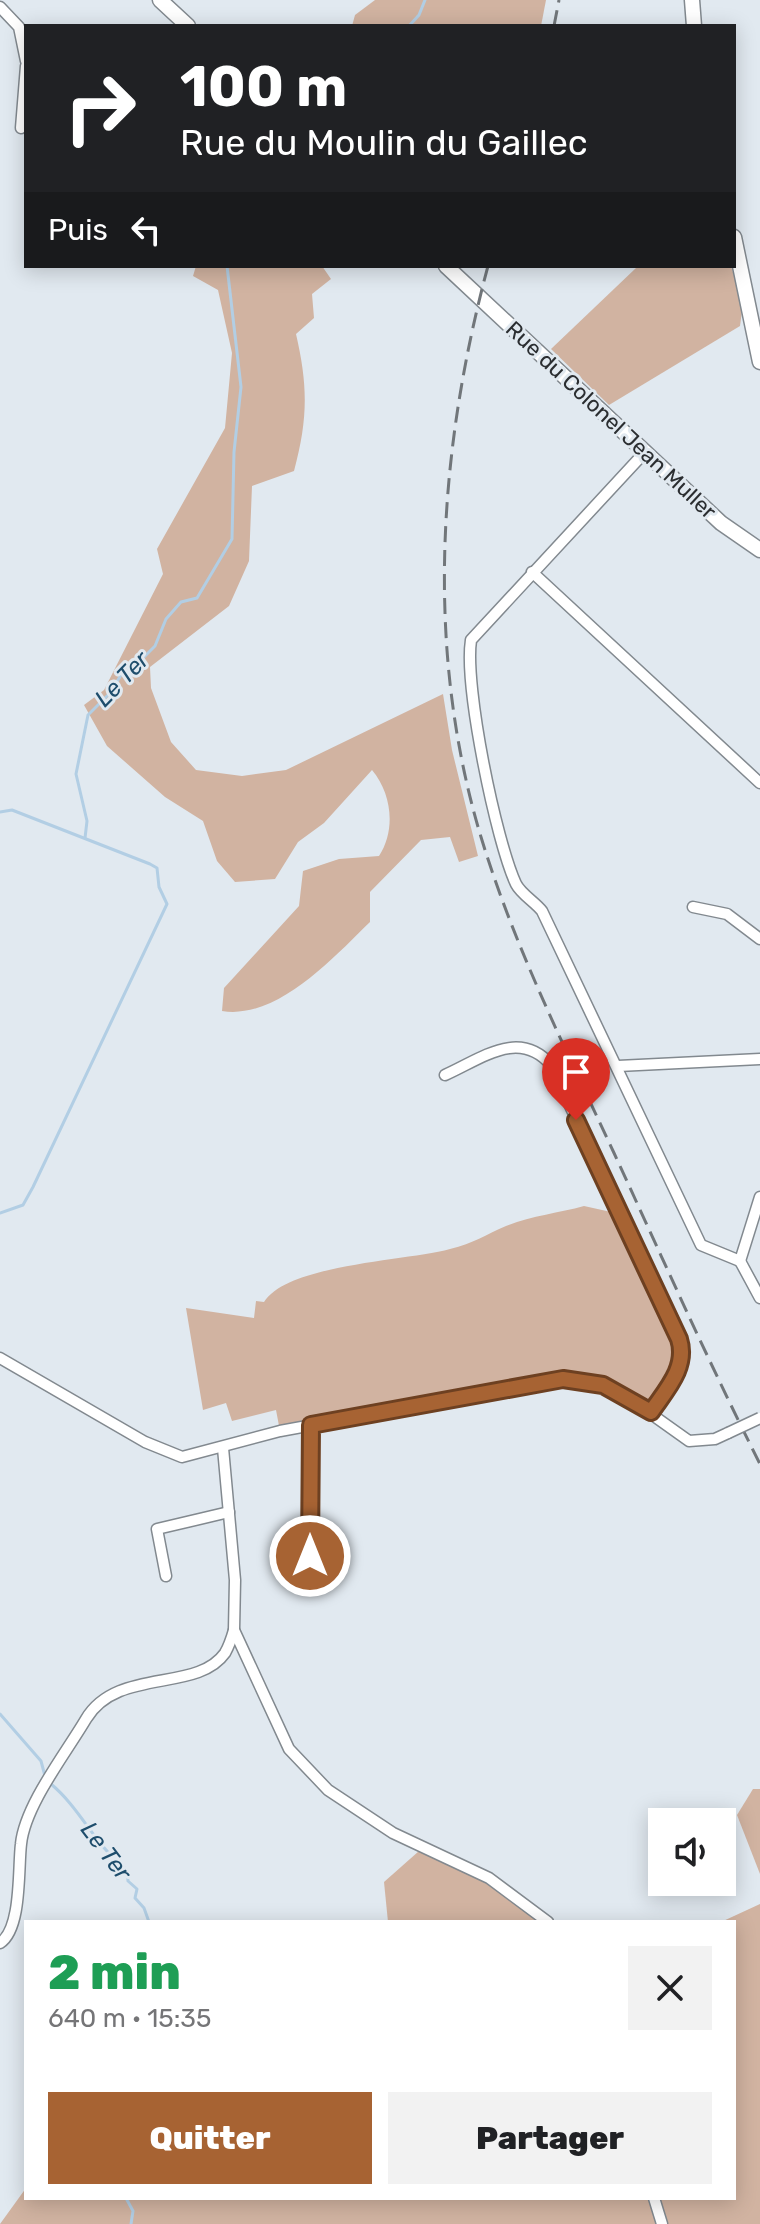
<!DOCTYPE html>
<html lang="fr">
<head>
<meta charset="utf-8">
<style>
  :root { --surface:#fff; --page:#f2f2f2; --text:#202124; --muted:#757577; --accent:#a76333 }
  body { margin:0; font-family:Rubik,sans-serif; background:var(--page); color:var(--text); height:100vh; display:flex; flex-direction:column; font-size:30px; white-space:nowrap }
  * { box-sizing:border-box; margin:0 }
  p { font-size:26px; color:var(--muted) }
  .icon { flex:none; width:44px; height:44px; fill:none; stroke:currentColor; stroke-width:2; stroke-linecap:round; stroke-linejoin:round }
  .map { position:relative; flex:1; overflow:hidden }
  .drawer { position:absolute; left:24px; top:1920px; width:712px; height:280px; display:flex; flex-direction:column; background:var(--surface); border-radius:0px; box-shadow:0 4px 20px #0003 }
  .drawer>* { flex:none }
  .banner { position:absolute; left:24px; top:24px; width:712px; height:244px; border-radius:0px; box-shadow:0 4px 20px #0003; background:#202124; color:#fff; overflow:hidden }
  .controls { position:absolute; left:648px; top:1808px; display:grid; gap:16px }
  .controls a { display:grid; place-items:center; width:88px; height:88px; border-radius:0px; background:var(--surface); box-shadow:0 4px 20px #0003; font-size:40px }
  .pin { position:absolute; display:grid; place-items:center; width:68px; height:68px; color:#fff; margin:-82px -34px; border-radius:50% 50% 50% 0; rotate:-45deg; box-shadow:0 0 8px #0007 }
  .pin .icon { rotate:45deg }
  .me { position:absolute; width:88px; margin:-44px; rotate:0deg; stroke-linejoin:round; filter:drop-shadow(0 0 6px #0008) }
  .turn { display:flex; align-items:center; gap:28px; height:168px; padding:0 24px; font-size:36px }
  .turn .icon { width:104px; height:104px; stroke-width:2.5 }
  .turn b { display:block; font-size:56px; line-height:68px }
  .then { display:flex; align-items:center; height:76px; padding:0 24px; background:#0003; gap:16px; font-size:30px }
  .round { display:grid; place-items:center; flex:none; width:84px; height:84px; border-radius:0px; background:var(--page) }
  .overview { display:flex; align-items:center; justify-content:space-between; height:136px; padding:0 24px }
  h1 { font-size:48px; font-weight:800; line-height:60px; color:#1e9e55 }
  .button { display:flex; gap:16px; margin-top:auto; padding:16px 24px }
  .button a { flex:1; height:92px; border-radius:0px; background:var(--accent); color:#fff; font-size:32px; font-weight:800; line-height:92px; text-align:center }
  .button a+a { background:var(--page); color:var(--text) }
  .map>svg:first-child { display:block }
</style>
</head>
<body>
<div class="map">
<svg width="760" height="2224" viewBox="0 0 760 2224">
  <rect width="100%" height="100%" fill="#e1e9f0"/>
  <g fill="#d1b3a1">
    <polygon points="375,0 546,0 541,26 352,26 355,15"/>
    <path d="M196,266H322L331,279L312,294L314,318L296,334C308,386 308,419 294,471L252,486L249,561L229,606L150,667L151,688L171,742L196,770L242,776L286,770L443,694L452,750L478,856L459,862L450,837L421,840L370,892V922C333,958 277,1020 222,1011L224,988L299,906L303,871L339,859L379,856C396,830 392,794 372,770L324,823L298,842L275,879L235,882L217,861L203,821L165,797L107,746L84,705L104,690L163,574L157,549L225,428L232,353L218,290L193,276Z"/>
    <polygon points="646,266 731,266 743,304 740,326 609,405 551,349 636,268"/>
    <path d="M584,1206L620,1214L678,1362L655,1400L566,1385L361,1422L280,1431L276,1410L232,1421L226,1403L203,1410L186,1308L254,1318L256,1301L264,1302C288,1264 406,1261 450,1249C474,1243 485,1235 506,1226C530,1216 559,1213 584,1206Z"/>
    <polygon points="753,1789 760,1789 760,1874 737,1815"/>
    <polygon points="419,1851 503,1890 542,1922 388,1922 384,1882"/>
    <polygon points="760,1904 760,2224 0,2224 26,2188 26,2198 734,2198 734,1922 721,1922"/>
  </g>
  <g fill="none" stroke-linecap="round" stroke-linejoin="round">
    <g stroke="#b2cee4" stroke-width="3">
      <polyline points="409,26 419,15 425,0"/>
      <polyline points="0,812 12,810 150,864 157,868 159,887 167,904 33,1187 23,1205 0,1213"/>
      <polyline points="85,838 87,821 76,774 88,715 110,693 121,675 131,670 155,646 166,619 181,602 197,598 232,539 234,452 241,387 227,266"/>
      <polyline points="0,1714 41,1761 45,1776"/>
      <path d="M51,1784C81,1809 96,1847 127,1870L128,1881L137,1889L135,1898L144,1908L149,1922"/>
      <polyline points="126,2198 133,2211 131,2224"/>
    </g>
    <g stroke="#82898f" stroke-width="13">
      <g id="street">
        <polyline points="0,7 19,27 26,61"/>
        <polyline points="21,128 26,66"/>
        <path d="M645,452L471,640C464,686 496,841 516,884C521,894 535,902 542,911L701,1245L740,1261"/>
        <polyline points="532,572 760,783"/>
        <polyline points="693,907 727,914 760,939"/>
        <polyline points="618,1066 760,1059"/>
        <path d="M445,1075C481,1059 519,1028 551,1065L682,1346L681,1365L651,1412"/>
        <polyline points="740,1261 760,1197"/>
        <polyline points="740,1261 760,1298"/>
        <polyline points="0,1358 145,1442 182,1457 280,1431 563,1379 594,1382 623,1394 689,1441 715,1439 728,1433"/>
        <polyline points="311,1425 310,1556 343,1557"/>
        <polyline points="223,1448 235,1580 234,1630 289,1749 328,1790 393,1833 489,1878 548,1922"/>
        <polyline points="166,1576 157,1529 229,1512"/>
        <path d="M0,1943C22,1929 18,1868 21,1844C25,1805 66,1753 86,1719C117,1667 197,1693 225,1653C229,1646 232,1637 234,1630"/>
        <polyline points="654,2198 662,2224"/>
      </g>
    </g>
    <g stroke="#82898f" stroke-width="17">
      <g id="secondary">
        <polyline points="160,0 188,26"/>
        <polyline points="692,0 694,26"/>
        <polyline points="734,237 760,362"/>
        <polyline points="446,266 721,523 760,550"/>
      </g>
    </g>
    <use href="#street" stroke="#fff" stroke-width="10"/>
    <use href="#secondary" stroke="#fff" stroke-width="14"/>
    <g stroke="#71767a" stroke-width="3" stroke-dasharray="16 8" stroke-linecap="butt">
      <polyline points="554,26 559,0"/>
      <path d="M488,266C438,452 425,651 481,837C514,946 566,1050 614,1153C662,1257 708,1361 760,1464"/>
    </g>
    <g stroke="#82898f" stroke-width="13" stroke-linecap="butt">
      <polyline id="street-bridge" points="728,1433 760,1418"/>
    </g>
    <use href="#street-bridge" stroke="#fff" stroke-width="10"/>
  </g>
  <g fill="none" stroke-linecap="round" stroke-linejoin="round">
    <g stroke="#6d4021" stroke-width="20">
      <path id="route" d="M310,1556L311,1425L563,1379L603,1385L651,1412C666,1390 688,1367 679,1339L576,1120"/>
    </g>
    <use href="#route" stroke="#a76333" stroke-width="14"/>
  </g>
  <g text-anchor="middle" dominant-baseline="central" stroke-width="6" stroke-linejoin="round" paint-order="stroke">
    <g font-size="22" fill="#2b2e31" stroke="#e1e9f0">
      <text transform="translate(611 420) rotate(43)">Rue du Colonel Jean Muller</text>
    </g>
    <g font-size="24" font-style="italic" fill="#1e4d6c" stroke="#e1e9f0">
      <text transform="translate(122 679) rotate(-46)">Le Ter</text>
      <text transform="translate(106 1851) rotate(53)">Le Ter</text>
    </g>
  </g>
</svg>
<div class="controls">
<a><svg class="icon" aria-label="sound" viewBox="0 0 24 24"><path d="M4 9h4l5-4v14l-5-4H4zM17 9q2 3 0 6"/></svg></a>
</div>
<div class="pin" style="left:576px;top:1120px;background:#d93025"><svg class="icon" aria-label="arrive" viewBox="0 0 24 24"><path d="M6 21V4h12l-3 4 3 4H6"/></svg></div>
<svg class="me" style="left:310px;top:1556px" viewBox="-20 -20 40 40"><circle r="17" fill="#a76333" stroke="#fff" stroke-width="3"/><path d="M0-11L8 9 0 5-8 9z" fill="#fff"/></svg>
<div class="banner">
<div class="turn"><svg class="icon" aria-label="right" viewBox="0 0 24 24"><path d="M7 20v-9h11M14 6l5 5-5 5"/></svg><div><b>100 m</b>Rue du Moulin du Gaillec</div></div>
<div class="then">Puis<svg class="icon" aria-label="left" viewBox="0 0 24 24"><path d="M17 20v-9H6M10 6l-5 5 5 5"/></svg></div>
</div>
<section class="drawer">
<div class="overview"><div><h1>2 min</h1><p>640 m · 15:35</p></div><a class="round"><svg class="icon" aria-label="close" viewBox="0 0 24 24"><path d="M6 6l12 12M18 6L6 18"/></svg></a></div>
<div class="button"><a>Quitter</a><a>Partager</a></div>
</section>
</div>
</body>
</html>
